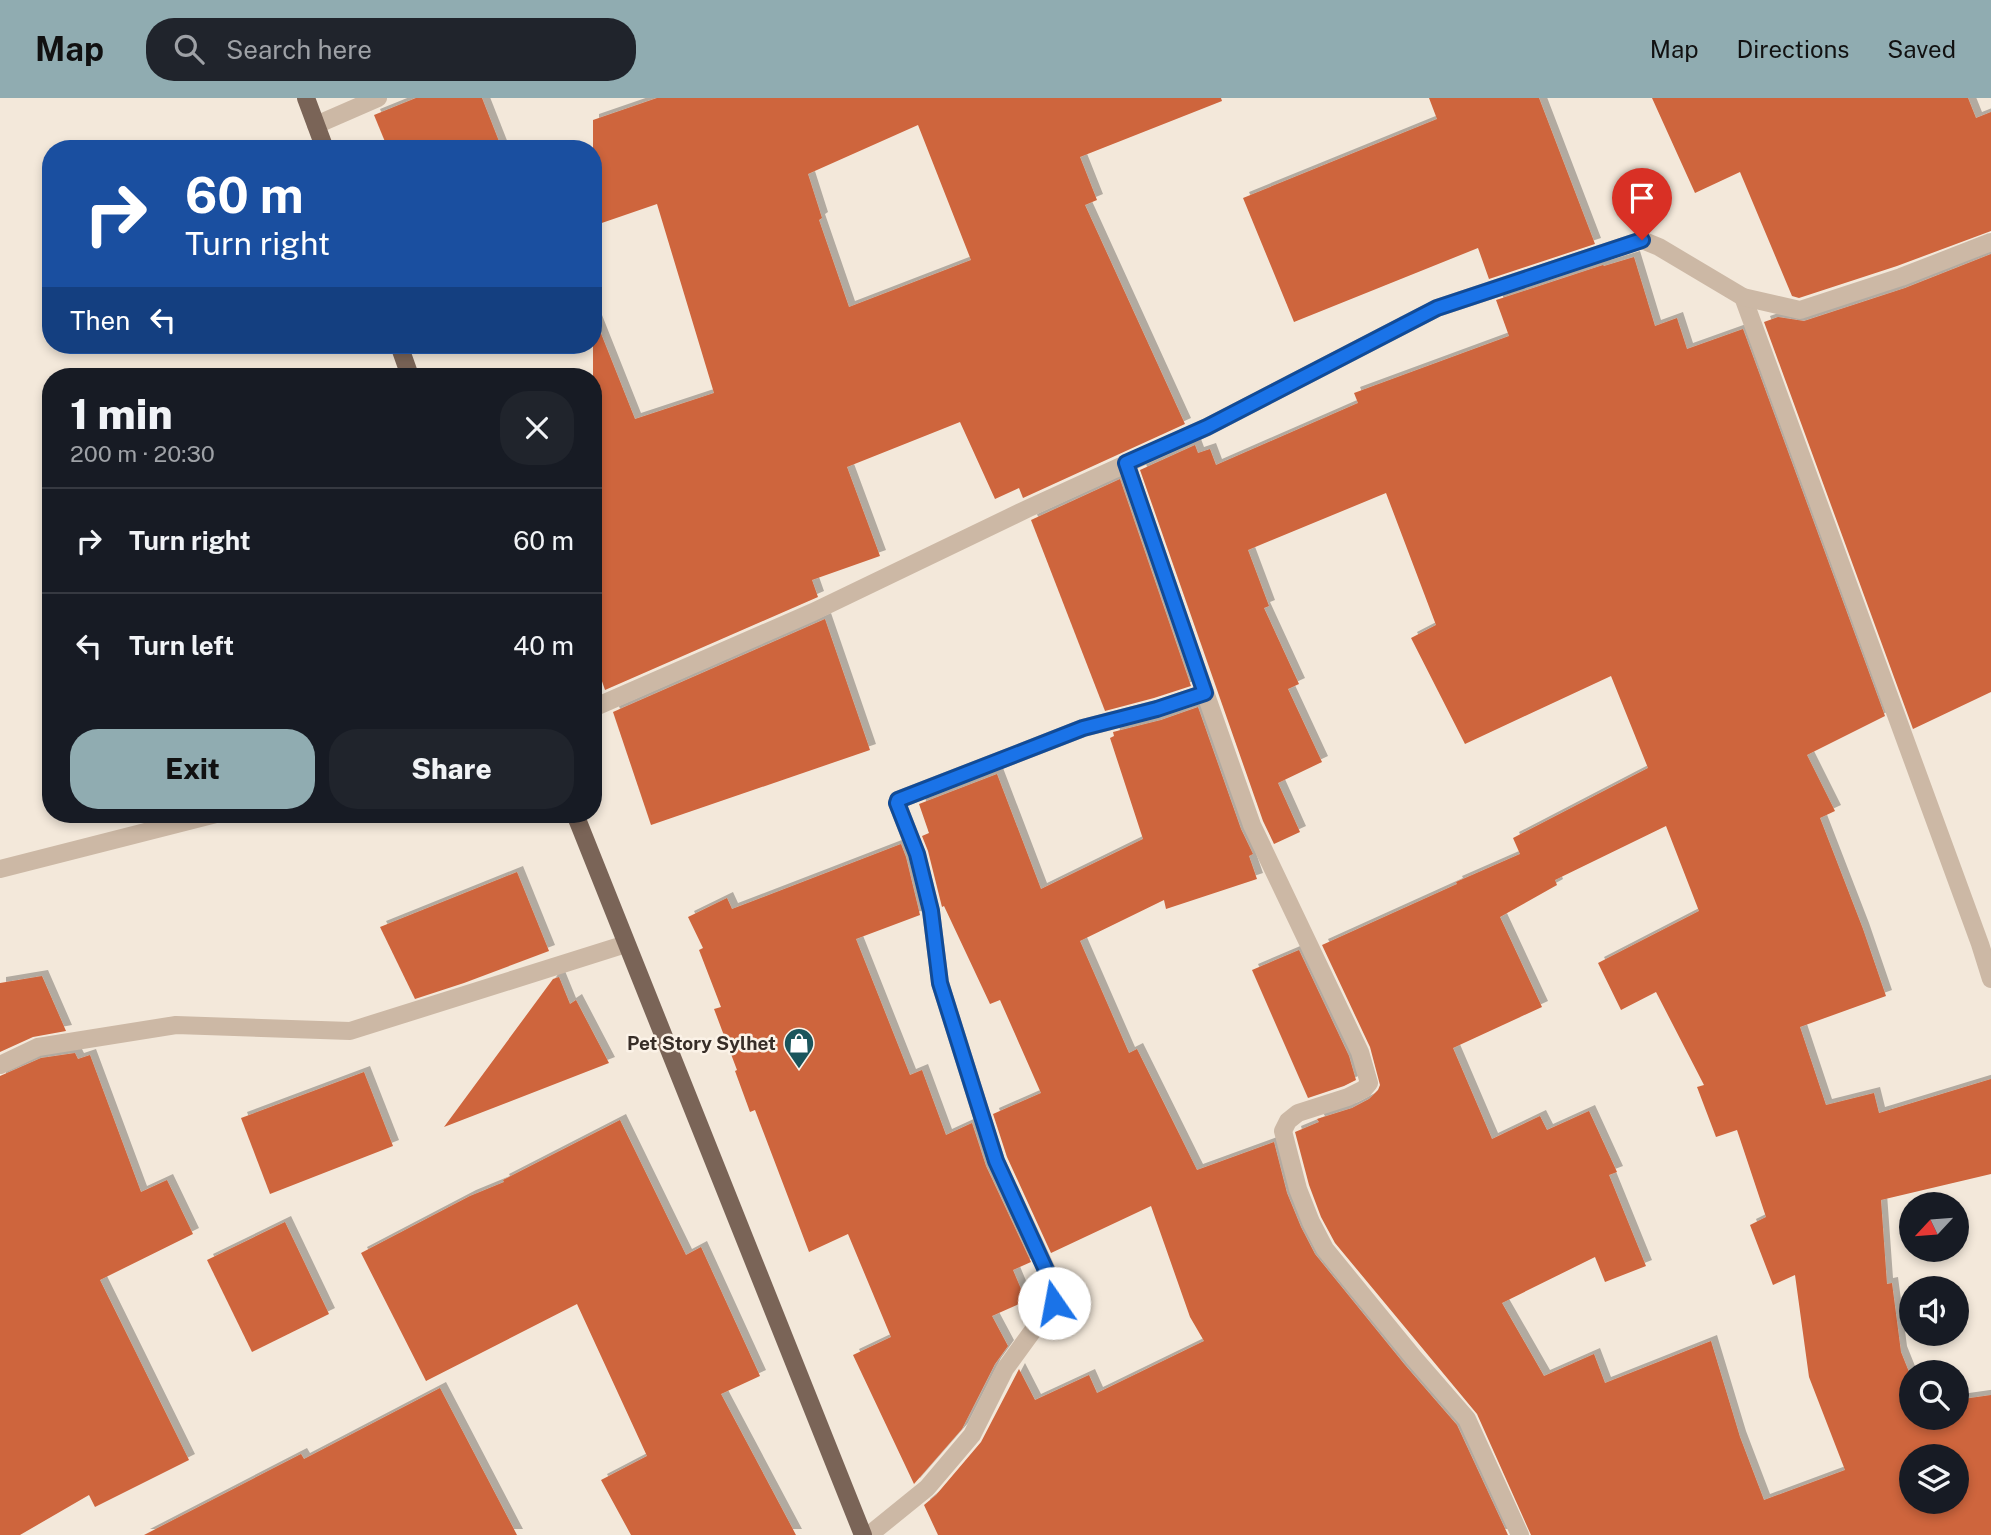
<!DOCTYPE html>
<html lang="en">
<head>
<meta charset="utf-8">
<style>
  :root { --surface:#171b24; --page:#20242c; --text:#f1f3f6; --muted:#9ea1a6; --line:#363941; --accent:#90acb1 }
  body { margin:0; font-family:"Public Sans",sans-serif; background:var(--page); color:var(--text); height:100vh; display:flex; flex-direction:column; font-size:26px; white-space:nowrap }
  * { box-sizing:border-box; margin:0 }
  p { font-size:23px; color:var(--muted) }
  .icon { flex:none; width:38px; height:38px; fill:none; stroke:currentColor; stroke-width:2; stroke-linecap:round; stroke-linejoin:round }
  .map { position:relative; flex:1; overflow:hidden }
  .details { position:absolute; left:42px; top:270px; width:560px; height:455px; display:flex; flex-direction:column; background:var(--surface); border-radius:28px; box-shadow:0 4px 10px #0003 }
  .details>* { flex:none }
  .top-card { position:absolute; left:42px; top:42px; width:560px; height:214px; border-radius:28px; box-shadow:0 4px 10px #0003; background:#1a4fa0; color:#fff; overflow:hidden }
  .needle { width:46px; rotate:244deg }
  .tools { position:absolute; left:1899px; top:1094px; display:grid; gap:14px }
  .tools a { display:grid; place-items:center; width:70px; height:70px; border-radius:50%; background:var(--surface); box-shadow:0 4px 10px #0003; font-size:35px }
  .pin { position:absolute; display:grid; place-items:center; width:60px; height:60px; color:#fff; margin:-72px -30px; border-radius:50% 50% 50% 0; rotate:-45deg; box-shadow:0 0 7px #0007 }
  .pin .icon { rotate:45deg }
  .me { position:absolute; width:77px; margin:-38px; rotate:348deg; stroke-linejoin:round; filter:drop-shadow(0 0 5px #0008) }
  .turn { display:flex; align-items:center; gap:24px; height:147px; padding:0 28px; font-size:32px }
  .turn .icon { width:91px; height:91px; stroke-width:2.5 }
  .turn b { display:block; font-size:49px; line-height:60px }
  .then { display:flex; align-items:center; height:66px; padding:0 28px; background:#0003; gap:14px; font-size:26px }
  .round { display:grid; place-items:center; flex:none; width:74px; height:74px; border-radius:28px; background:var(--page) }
  .overview { display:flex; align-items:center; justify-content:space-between; height:119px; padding:0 28px }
  h1 { font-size:42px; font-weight:800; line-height:52px }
  .primary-button { display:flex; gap:14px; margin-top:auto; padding:14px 28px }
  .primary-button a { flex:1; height:80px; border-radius:28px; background:var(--accent); color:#111; font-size:28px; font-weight:800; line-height:80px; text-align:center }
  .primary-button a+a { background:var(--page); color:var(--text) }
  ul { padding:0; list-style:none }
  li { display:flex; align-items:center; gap:21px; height:105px; padding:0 28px; border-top:2px solid var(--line) }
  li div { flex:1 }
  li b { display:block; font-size:26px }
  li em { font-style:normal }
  header { display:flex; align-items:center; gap:42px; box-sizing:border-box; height:98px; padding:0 35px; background:var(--accent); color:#111 }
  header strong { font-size:33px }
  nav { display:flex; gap:38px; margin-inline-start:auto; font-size:24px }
  .search { width:490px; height:63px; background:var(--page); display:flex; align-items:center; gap:18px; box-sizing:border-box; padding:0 24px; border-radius:28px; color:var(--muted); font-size:26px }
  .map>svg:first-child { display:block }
</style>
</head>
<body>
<header>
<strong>Map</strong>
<div class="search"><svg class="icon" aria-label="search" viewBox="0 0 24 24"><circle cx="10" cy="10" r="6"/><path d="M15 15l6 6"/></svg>Search here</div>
<nav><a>Map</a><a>Directions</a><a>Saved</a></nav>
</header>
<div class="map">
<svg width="1991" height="1437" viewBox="0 0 1991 1437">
  <defs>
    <filter id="shadow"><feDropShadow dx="6" dy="-6" stdDeviation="0" flood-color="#0004"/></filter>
  </defs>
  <rect width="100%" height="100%" fill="#f3e8da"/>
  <g fill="#ce653d" fill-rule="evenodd" filter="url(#shadow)">
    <polygon points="416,0 482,0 502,51 388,51 374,17"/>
    <path d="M657,0H1221L1222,3L1080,59L1097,102L1085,107L1185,326L1023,400L1019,390L995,401L960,324L847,369L880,458L812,482L818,499L605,592L593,557V223H596L635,321L714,295L657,106L593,128V22ZM918,27L971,162L849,209L819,122L822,120L808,76Z"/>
    <polygon points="1429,0 1539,0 1595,146 1489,181 1478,150 1294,224 1243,100 1437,21"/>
    <polygon points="1652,0 1968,0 1976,20 1991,14 1991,133 1897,168 1799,200 1792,198 1740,74 1695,95"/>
    <polygon points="1991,156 1991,594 1913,631 1764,224 1778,219 1804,223 1905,190"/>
    <path d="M1634,159L1655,228L1677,220L1687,251L1743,231L1885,618L1807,657L1835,713L1820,720L1863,831L1886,898L1800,929L1826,1007L1874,995L1879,1015L1991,981V1076L1881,1102L1887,1186L1892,1185L1901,1254L1911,1279V1320H1956V1302L1991,1297V1437H1531L1477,1316L1335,1145L1321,1119L1309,1087L1295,1034L1319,1024L1317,1021L1352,1010L1369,1001L1378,992L1380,987L1370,949L1322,847L1457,786L1456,784L1520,756L1513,740L1648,670L1611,578L1465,646L1411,540L1436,527L1386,395L1248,452L1269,508L1264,510L1299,586L1288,591L1322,664L1278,685L1300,734L1274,746L1263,723L1140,372L1195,347L1198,355L1210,351L1216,367L1358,305L1354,295L1509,238L1496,202L1603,167L1604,168ZM1666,728L1699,813L1598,865L1621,912L1656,894L1704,987L1697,989L1716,1039L1737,1032L1766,1119L1750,1127L1773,1187L1795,1177L1809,1279L1845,1372L1764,1402L1740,1339L1711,1243L1605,1285L1594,1256L1544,1278L1502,1205L1595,1159L1605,1184L1646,1168L1609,1077L1617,1074L1589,1013L1547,1032L1540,1018L1492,1041L1453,950L1542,909L1500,819L1557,787L1555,782ZM1911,1358H1956V1404H1911Z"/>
    <polygon points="1120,381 1191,588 1154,600 1105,613 1031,422"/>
    <polygon points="825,521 870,652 651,727 613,614"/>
    <polygon points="1198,609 1241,731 1253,756 1249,758 1257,781 1166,811 1164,802 1080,843 1129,955 1137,951 1197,1072 1274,1044 1287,1095 1301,1129 1315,1156 1405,1267 1457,1327 1508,1437 938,1437 924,1407 936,1397 981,1344 1019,1271 1035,1302 1089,1277 1097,1295 1204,1243 1190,1219 1151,1108 1051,1155 1007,1059 993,1016 1041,995 1000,902 990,906 944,808 942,809 928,753 922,738 929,735 919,706 997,676 1041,791 1143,741 1110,640 1114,638 1113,634 1161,622"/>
    <polygon points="901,746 906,759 920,817 856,841 910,977 922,972 946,1037 972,1025 986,1068 1031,1164 1013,1172 1026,1203 992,1218 1008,1248 995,1266 962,1331 914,1386 853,1257 891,1239 848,1136 809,1154 755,1012 750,1014 735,973 737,972 714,911 721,909 699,852 703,850 688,819 727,800 732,811"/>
    <polygon points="517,774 549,853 464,885 415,901 380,829"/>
    <polygon points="1299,852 1349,958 1356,982 1344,988 1308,1000 1252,872"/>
    <polygon points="42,878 66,933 33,939 0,954 0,885"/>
    <polygon points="559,879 570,906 576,902 609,965 444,1029 553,881"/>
    <polygon points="75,955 78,961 90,957 141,1094 167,1082 193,1136 100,1182 189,1362 95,1409 89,1397 20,1437 0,1437 0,978 41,960"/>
    <polygon points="364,974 393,1048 270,1096 241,1020"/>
    <polygon points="620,1022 686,1157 701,1149 760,1278 721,1296 796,1437 631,1437 601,1382 647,1358 577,1206 426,1283 361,1155 470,1098 504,1084 503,1082"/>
    <polygon points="285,1124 329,1216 252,1254 207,1162"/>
    <polygon points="440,1290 517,1437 144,1437 301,1356 304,1361"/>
  </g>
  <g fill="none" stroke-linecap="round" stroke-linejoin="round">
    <g stroke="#ccb8a5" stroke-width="18">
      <polyline points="316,27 378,0"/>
      <polyline points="1743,199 1980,846 1991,881"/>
      <polyline points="1126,365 1194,563 1252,727 1360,954 1369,985 1364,991 1348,999 1298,1015 1288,1023 1283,1033 1298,1091 1311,1124 1325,1151 1414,1260 1467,1321 1520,1437"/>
      <polyline points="593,610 813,514 1029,410 1207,329 1437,210 1642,142 1659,149 1743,199 1800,212 1901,179 1991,144"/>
      <polyline points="0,771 216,716"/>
      <polyline points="0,967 38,949 176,927 350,933 626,846"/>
      <polyline points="869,1437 927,1390 972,1337 1005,1271 1053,1205 1057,1194 996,1063 940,885 931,813 917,756 897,705 898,702 1083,630 1157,611 1205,595"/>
    </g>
    <g stroke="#7a6457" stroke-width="18">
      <polyline points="306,0 325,51"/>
      <polyline points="399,247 410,278"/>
      <polyline points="575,716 863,1437"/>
    </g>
  </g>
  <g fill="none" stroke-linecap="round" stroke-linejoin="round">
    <g stroke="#114b97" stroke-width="18">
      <polyline id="route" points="1054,1205 1056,1194 996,1063 940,885 931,813 917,756 897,705 898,702 1083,630 1157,611 1205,595 1126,365 1207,329 1437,210 1642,142"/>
    </g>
    <use href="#route" stroke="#1a73e8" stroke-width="12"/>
  </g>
  <defs>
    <g id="shop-pin" transform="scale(1.575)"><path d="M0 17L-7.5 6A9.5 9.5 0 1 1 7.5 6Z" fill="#1a555c" stroke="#fbf2e7"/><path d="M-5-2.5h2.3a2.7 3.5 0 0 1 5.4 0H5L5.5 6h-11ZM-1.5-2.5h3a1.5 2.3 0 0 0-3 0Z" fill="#fff"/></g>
  </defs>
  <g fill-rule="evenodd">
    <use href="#shop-pin" x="799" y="945"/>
  </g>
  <g text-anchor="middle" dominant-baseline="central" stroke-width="5" stroke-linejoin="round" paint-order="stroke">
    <g font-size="19" font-weight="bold" fill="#372d27" stroke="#fbf2e7" text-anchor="end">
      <text x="776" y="945">Pet Story Sylhet</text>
    </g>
  </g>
</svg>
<div class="tools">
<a><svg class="needle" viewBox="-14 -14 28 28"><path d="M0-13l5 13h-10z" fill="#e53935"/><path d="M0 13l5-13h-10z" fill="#9ea1a6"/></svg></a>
<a><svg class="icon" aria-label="sound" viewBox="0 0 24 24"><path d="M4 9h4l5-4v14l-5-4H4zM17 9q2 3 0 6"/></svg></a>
<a><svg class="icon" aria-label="search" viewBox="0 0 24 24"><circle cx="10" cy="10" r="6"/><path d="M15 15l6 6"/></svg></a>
<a><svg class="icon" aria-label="layers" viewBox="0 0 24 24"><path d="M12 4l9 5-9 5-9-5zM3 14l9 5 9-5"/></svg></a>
</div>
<div class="pin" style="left:1642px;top:142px;background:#d93025"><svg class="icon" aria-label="arrive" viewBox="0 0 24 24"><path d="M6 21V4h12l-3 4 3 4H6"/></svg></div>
<svg class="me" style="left:1054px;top:1205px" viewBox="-20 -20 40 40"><circle r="19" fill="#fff"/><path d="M0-13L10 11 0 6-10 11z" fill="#1a73e8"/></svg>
<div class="top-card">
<div class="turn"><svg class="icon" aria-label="right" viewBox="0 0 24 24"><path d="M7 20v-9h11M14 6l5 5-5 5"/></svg><div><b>60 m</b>Turn right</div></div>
<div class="then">Then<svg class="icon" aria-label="left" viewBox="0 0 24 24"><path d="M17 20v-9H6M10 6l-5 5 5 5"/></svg></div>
</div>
<section class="details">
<div class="overview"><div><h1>1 min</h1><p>200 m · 20:30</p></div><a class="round"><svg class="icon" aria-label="close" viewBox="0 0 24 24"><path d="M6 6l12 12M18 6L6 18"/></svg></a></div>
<ul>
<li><svg class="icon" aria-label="right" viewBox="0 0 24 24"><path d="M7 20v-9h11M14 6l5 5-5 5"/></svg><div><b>Turn right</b></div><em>60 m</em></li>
<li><svg class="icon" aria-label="left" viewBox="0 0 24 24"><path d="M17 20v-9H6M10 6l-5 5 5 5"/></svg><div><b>Turn left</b></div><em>40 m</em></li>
</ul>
<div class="primary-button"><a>Exit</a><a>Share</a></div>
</section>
</div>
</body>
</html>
